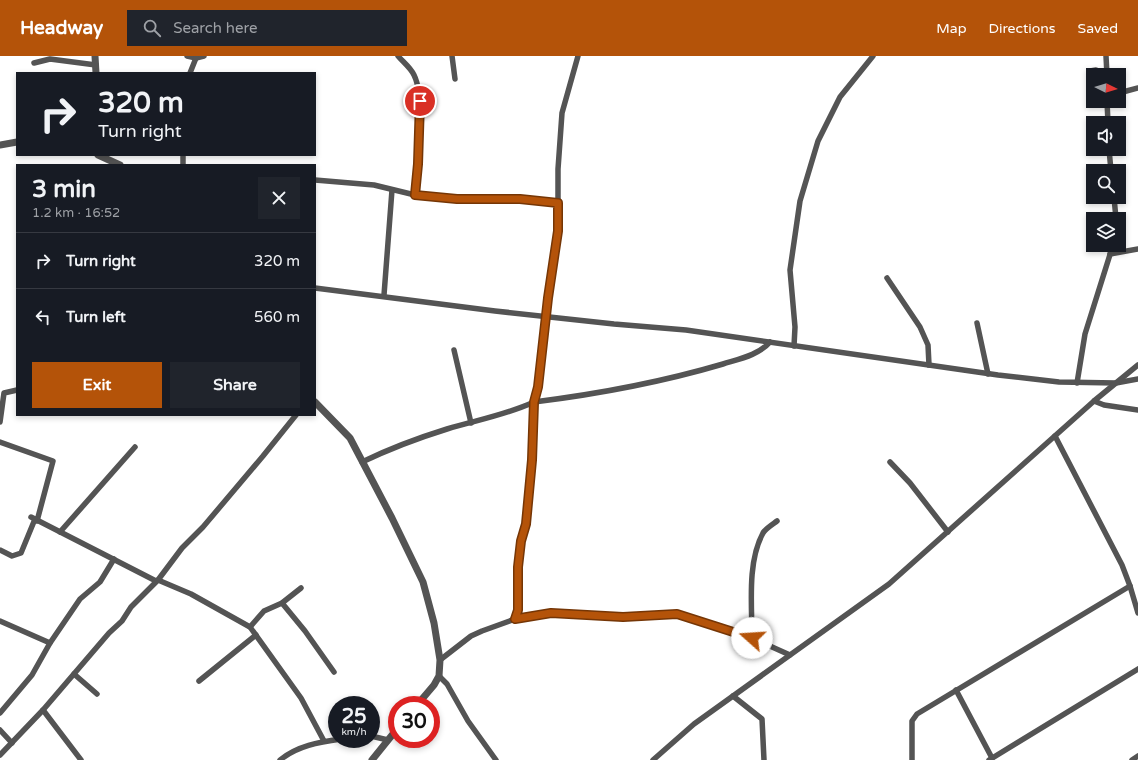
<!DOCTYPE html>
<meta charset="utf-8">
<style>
:root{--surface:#171b24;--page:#20242c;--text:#f1f3f6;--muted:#9ea1a6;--line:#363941;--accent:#b45309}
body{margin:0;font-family:"Varela Round",sans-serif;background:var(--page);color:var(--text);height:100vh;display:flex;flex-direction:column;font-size:15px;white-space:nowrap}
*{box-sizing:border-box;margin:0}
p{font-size:13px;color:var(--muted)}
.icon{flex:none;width:22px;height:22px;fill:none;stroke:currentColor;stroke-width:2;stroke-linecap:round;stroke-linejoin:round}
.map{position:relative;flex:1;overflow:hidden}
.panel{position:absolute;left:16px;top:108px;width:300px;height:252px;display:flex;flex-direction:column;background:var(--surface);border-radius:0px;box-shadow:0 2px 6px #0003}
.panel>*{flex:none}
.banner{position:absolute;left:16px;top:16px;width:300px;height:84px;border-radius:0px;box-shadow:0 2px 6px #0003;background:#171b24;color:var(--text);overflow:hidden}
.needle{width:26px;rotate:95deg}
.buttons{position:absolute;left:1086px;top:12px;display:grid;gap:8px}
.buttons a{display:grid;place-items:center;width:40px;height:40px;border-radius:0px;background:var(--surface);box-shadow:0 2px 6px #0003;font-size:20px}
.speed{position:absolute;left:328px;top:640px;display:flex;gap:8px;font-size:20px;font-weight:700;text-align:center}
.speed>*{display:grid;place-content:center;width:52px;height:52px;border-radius:50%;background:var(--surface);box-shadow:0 2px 6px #0003;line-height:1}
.speed small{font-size:10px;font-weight:400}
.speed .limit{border:6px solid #d22;background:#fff;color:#111}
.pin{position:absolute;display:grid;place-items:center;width:34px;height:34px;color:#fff;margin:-17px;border:2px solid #fff;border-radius:50%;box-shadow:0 1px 4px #0007}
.me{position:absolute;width:44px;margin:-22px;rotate:289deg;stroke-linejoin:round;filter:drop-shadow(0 0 3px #0008)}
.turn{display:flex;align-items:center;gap:14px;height:84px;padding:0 16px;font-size:18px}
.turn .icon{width:52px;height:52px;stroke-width:2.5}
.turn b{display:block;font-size:28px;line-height:34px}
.round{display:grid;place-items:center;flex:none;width:42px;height:42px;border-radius:0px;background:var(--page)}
.overview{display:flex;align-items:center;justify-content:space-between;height:68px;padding:0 16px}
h1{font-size:24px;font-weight:700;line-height:30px}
.action{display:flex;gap:8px;margin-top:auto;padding:8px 16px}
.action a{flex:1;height:46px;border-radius:0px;background:var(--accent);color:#fff;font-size:16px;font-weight:700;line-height:46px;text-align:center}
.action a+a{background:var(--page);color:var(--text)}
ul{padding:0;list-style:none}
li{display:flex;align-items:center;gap:12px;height:56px;padding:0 16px;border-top:1px solid var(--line)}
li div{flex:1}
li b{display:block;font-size:15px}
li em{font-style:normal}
header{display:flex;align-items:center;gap:24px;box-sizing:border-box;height:56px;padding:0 20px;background:var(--accent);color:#fff}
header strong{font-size:19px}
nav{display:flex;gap:22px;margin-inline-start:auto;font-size:14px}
.search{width:280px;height:36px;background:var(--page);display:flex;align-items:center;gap:10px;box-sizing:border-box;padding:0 14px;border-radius:0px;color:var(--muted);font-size:15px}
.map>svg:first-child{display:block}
</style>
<header>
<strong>Headway</strong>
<div class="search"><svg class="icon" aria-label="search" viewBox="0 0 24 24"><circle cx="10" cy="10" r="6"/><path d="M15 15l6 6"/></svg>Search here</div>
<nav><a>Map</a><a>Directions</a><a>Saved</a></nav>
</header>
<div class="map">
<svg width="1138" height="704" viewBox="0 0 1138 704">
<rect width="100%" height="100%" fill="#fff"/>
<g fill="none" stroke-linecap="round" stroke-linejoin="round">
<g stroke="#545454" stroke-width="5.5">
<polyline points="187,0 196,2 204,0"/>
<path d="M 398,0 C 403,6 410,11 414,19 C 426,43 418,110 415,139"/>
<polyline points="452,0 455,23"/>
<polyline points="1106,0 1107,19"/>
<polyline points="34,7 50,3 96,9"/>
<polyline points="1090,15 1096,14 1101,18 1107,18"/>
<polyline points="190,17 196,2"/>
<polyline points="1119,37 1138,32"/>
<polyline points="1107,45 1108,67"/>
<polyline points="1109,93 1111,115"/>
<polyline points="183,99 183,109"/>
<polyline points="315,124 374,129 415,139 449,142 509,142 558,147"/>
<polyline points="1114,141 1116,163"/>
<polyline points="1110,198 1138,193"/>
<polyline points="887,222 920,271 928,289 929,309"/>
<polyline points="315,232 495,255 614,268 686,274 998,319 1059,326 1116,327 1138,323"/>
<polyline points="384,239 392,134"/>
<polyline points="977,267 988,318"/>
<polyline points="794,290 795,271 790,214 800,145 818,85 840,41 873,0"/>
<polyline points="454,294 471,367"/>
<polyline points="1077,327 1085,278 1113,189"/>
<polyline points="1094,345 1104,349 1138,354"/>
<polyline points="0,366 4,337 17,334"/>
<polyline points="1055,380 1122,509 1130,530 1138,557"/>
<polyline points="0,386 53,405 37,465"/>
<path d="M 362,406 C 389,393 418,382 447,373 C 477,364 506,359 534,346 L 538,331 L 548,242 L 558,175 L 558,113 L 562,57 L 578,0"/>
<polyline points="890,406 910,427 948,476"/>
<polyline points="31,461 156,525"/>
<polyline points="60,476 135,391"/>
<polyline points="0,494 12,500 21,497 35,463"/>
<polyline points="158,524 191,538 250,571 301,642 324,685"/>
<polyline points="282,547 305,575 334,616"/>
<path d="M 515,563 L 518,554 L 518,511 L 521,485 L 526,468 L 532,404 L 534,346 C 598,338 662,326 723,308 C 739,303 759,299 770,286"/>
<polyline points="0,565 50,587"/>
<polyline points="250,571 264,555 282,547 301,532"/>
<path d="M 752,582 C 752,550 747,506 763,477 C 766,472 773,468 777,465"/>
<polyline points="440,604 471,580 482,575 515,563 551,557 623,561 677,558 752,582 790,599"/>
<polyline points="74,618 97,638"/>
<polyline points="439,620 447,628 468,665 496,704"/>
<polyline points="199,625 256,579"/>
<polyline points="956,634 992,702"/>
<polyline points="733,640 762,663 764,704"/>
<polyline points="43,654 81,704"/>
<polyline points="0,657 32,619 50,587 80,543 100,526 114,503"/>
<polyline points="0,674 12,687"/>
<polyline points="371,680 388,684"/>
<polyline points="0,699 43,654 109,577 122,565 131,551 158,524 182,492 203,471 263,400 296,359"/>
<path d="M 280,704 C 297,690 319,686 341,683"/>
<polyline points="653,704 694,668 889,528 1094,345 1138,309"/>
<polyline points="912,704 912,665 917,658 1130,530"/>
<polyline points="989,704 1138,613"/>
<polyline points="1132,704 1138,700"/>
</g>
<g stroke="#545454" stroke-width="7">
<polyline points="95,0 96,17"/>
<polyline points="0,89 17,86"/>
<polyline points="98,99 120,109"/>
<polyline points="315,346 350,382 392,462 423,526 434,567 440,604 439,620 434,629 417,649"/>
<polyline points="372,704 397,673"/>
</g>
</g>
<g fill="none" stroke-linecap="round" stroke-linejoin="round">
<g stroke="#753606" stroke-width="10">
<polyline id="route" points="420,45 418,108 415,139 457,143 520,143 558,147 558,175 548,242 538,331 534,346 532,404 526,468 521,485 518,511 518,554 515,563 551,557 623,561 677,558 752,582"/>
</g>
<use href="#route" stroke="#b45309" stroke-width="7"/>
</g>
</svg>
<div class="buttons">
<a><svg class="needle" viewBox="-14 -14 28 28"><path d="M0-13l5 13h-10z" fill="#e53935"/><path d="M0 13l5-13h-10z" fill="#9ea1a6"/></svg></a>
<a><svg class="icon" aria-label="sound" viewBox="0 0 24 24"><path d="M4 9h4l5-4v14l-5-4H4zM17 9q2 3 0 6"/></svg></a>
<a><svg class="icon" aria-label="search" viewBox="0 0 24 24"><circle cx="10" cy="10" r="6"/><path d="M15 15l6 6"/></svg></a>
<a><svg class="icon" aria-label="layers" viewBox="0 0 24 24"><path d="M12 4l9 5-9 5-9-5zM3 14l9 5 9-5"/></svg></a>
</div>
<div class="speed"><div>25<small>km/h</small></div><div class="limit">30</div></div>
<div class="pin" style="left:420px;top:45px;background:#d93025"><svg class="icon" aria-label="arrive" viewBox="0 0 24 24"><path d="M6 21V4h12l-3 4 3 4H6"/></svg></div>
<svg class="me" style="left:752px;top:582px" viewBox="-20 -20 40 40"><circle r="19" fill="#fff"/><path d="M0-13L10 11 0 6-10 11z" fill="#b45309"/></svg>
<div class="banner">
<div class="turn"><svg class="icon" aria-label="right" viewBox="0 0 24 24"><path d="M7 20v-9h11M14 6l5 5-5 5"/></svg><div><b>320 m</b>Turn right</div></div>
</div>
<section class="panel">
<div class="overview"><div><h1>3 min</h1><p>1.2 km · 16:52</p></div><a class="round"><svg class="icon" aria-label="close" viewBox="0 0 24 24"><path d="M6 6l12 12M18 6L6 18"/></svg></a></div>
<ul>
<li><svg class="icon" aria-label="right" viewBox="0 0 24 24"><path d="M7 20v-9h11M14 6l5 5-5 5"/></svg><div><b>Turn right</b></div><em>320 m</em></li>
<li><svg class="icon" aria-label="left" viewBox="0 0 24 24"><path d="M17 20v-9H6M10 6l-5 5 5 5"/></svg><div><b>Turn left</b></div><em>560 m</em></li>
</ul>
<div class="action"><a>Exit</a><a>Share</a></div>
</section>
</div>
